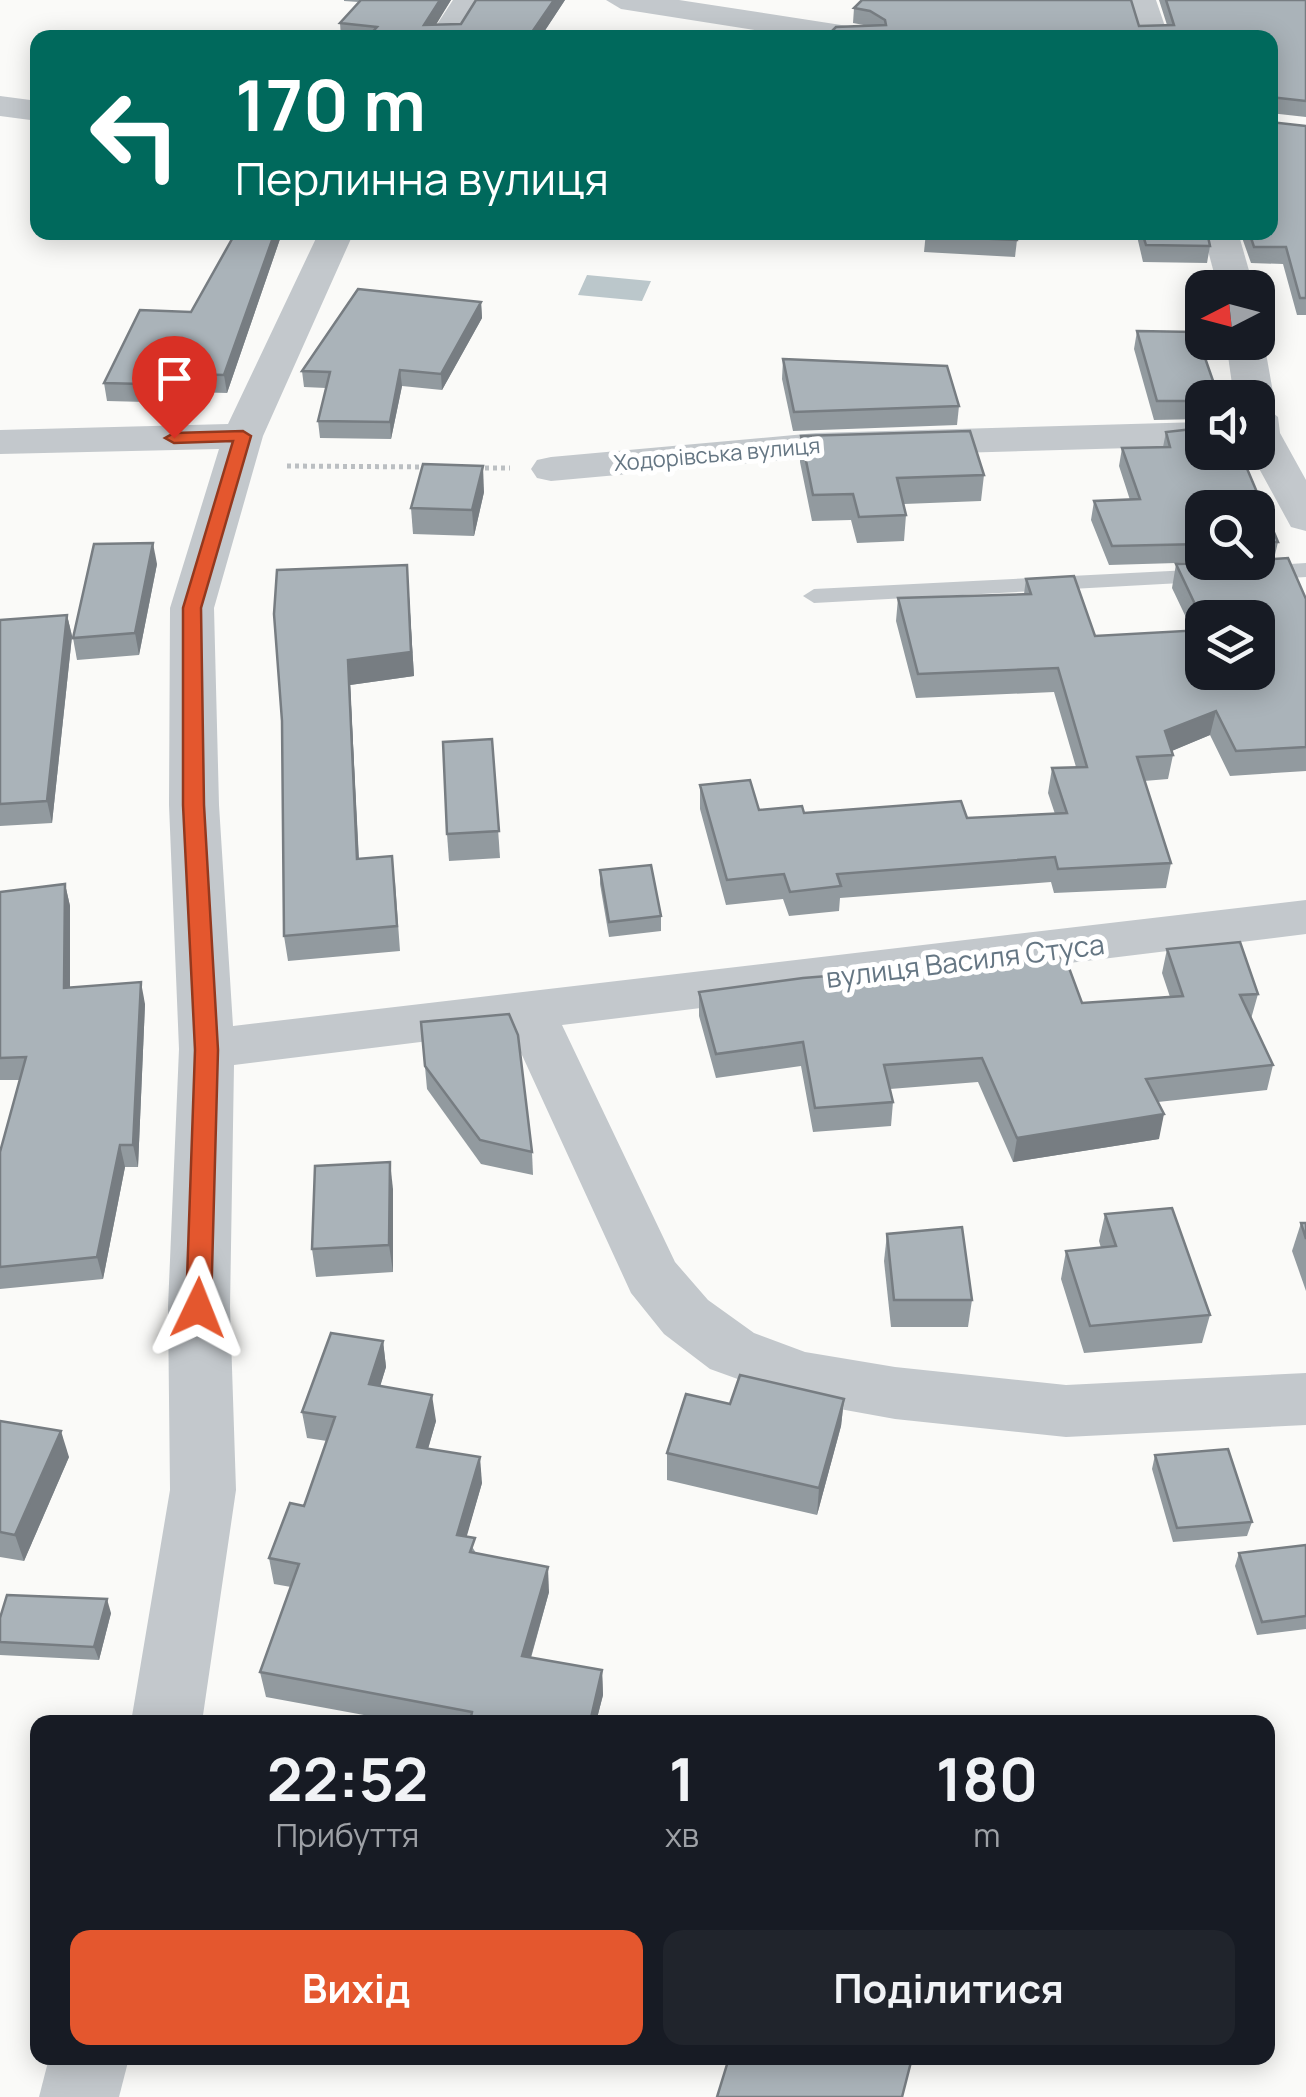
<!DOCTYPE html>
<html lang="uk">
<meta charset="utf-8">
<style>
:root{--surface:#171b24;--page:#20242c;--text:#f1f3f6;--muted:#9ea1a6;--accent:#e4572e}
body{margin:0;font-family:Manrope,sans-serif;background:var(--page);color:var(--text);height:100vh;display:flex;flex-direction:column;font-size:38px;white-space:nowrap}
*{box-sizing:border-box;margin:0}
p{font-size:32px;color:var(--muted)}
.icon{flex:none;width:55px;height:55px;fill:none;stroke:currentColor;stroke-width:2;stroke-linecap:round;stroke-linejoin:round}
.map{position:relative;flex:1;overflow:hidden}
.details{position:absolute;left:30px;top:1715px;width:1245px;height:350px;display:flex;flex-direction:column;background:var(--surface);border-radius:20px;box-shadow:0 5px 25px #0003}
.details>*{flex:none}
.hud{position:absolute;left:30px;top:30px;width:1248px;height:210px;border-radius:20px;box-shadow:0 5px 25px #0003;background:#00695c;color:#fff;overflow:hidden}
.needle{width:65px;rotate:264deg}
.tools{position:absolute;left:1185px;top:270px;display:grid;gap:20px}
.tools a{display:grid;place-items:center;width:90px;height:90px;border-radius:20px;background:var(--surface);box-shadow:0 5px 25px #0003;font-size:50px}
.pin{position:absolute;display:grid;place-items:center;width:85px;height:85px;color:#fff;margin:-102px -42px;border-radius:50% 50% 50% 0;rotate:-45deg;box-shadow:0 0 10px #0007}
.pin .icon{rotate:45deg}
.me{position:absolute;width:110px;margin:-55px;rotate:2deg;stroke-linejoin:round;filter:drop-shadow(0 0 8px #0008)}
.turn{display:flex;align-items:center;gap:35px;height:210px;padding:0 40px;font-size:45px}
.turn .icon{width:130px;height:130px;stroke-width:2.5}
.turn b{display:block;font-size:70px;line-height:85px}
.eta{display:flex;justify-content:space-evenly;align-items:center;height:170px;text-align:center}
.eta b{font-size:60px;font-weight:700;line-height:70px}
.primary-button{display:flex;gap:20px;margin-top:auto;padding:20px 40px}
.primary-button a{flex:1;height:115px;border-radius:20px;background:var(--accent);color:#fff;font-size:40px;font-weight:700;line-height:115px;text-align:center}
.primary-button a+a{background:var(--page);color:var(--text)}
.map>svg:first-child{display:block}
</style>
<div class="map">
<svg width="1306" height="2097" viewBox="0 0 1306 2097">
<rect width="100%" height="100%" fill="#fafaf8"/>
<polygon fill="#bbc7cb" points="587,275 650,281 651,281 642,301 578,295"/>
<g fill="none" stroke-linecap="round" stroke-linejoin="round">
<g stroke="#bbbfc2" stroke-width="5" stroke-dasharray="4 4" stroke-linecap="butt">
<polyline points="287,466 430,467"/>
<polyline points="477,468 510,468"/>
</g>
<g fill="#c3c8cc" fill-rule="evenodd">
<polygon points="1306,563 1306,577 1258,580 1247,573 1258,566"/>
<polygon points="1210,569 1221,576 1218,581 814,603 803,596 814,589"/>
</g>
<g fill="#c3c8cc" fill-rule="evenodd">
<polygon points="453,0 483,0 459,38 428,38"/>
<polygon points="606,0 679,0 867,29 882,38 805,38 621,9"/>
<polygon points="1126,0 1156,0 1169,38 1139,38"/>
<polygon points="0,96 38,101 38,121 0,116"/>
<polygon points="319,232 354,232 263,436 214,608 219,805 233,1026 1306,900 1306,934 562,1025 675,1262 708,1300 754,1333 805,1352 895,1367 1066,1385 1306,1373 1306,1425 1066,1437 895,1419 801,1402 710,1369 664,1334 631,1293 511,1031 234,1065 230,1307 236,1490 202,1722 131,1722 170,1490 168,1307 179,1049 169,805 170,608 219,449 0,454 0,430 228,424"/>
<polygon points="1203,232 1238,232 1254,288 1218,288"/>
<polygon points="1258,334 1264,342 1274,398 1265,407 1278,417 1280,433 1306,480 1306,531 1291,527 1250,452 1258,452 1258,398 1234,398 1226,342 1258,342"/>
<polygon points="1202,422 1202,446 816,457 551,481 537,478 531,469 537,460 551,457 816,433"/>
<polygon points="49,2058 129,2058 119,2097 39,2097"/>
</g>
</g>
<g fill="#929a9f" fill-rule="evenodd">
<polygon points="344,0 451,0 435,25 461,24 476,0 565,0 540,38 341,38 340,23 359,2 344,1"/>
<polygon points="1159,0 1306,0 1306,117 1270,113 1270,122 1306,126 1306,315 1297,315 1283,264 1251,263 1240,232 1270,232 1270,38 869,26 853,23 854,8 1139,26 1167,25"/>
<polygon points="221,232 292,232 288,240 280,239 227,393 190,392 185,403 107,401 104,383 191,312 235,234"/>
<polygon points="926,232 1017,240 1015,257 924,252"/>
<polygon points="1136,232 1207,232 1210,246 1207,263 1143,262"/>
<polygon points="481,302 482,318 442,390 402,386 391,439 320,438 318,421 326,388 304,387 302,371"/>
<polygon points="1137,331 1202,398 1202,419 1154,420 1134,349"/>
<polygon points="783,359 959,406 957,425 793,431 782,379"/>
<path d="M 1202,428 L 1202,452 L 1240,452 L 1278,542 L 1274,559 L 1288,558 L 1306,599 L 1306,771 L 1230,776 L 1210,735 L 1171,751 L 1173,755 L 1168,779 L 1144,781 L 1171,863 L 1166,888 L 1054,893 L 1051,882 L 840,898 L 839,911 L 789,916 L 783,899 L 726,905 L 700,809 L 700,785 L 750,780 L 759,810 L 802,806 L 804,813 L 961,801 L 967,818 L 1055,814 L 1048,793 L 1052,768 L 1076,767 L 1054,692 L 916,698 L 896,621 L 898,598 L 1024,594 L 1026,579 L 1074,576 L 1095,636 L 1192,630 L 1172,588 L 1176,564 L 1210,562 L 1109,565 L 1091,520 L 1094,501 L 1130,500 L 1119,466 L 1122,448 L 1163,447 L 1166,432 ZM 1202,508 L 1258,508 L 1258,562 L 1202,562 ZM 1202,618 L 1258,618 L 1258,672 L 1202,672 Z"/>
<polygon points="801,436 984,475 981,501 904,504 906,515 904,541 857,543 851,520 812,521 800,462"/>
<polygon points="484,492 474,536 413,534 411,508"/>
<polygon points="157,564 139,655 77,660 73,638"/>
<polygon points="407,565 414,676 350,685 359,859 395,882 400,951 288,961 284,936 282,721"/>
<polygon points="67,615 72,636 52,823 0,826 0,620"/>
<polygon points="492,739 500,858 449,861 447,834"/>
<polygon points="600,870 661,916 661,931 609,937 600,884"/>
<polygon points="65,884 70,906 70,987 145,1004 138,1167 125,1167 103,1279 0,1289 0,1152 20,1080 0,1080 0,892"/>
<polygon points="1167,949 1258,994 1251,1019 1273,1065 1267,1090 1158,1102 1159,1139 1013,1162 978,1082 890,1089 893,1102 891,1126 813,1132 801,1066 716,1078 699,1016 699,992 1082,1003 1170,997 1162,973"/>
<polygon points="421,1022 532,1152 533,1175 481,1164 427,1089"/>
<polygon points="393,1189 393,1272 316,1277 312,1249"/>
<polygon points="1105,1214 1210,1315 1202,1343 1084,1353 1061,1279 1066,1251 1101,1248 1099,1241"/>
<polygon points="1301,1223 1306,1223 1306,1291 1292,1251"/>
<polygon points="887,1234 972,1300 968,1327 891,1327 884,1261"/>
<polygon points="383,1341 386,1367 380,1386 436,1421 428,1449 482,1483 466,1537 476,1553 549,1592 531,1658 602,1670 603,1695 596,1722 402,1722 266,1697 260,1672 291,1587 274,1584 269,1558 304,1506 327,1441 307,1438 302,1412"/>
<polygon points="844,1399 841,1426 817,1515 667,1480 667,1453 730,1404"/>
<polygon points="0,1421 69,1457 24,1561 0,1557"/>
<polygon points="1155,1455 1252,1522 1247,1536 1173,1542 1152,1469"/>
<polygon points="1306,1545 1306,1629 1257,1635 1235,1566 1239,1553"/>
<polygon points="111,1613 99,1660 0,1655 0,1618"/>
</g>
<g fill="#777d82">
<polygon points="440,0 451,0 428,38 424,25"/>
<polygon points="554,0 565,0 540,38 528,38"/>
<polygon points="275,232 279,232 280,239 227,393 224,375"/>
<polygon points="481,302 482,318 442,390 441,374"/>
<polygon points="400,370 402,386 391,439 390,422"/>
<polygon points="187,374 190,392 185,403 182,385"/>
<polygon points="483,466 484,492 474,536 472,510"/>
<polygon points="153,543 157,564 139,655 135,633"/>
<polygon points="407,565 414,676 350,685 360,884 357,859 348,660"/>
<polygon points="67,615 72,636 52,823 47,801"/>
<polygon points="1216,711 1210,735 1160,756 1165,731"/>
<polygon points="65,884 70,906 70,1010 64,988"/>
<polygon points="141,982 145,1004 138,1167 133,1145"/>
<polygon points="1164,1114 1159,1139 1013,1162 1017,1138"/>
<polygon points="120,1145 125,1167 103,1279 97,1257"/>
<polygon points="390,1162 393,1189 393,1272 389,1245"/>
<polygon points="383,1341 386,1367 373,1410 369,1384"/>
<polygon points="432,1395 436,1421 421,1473 417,1447"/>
<polygon points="844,1399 841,1426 817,1515 819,1488"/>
<polygon points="61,1431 69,1457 24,1561 15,1535"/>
<polygon points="480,1457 482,1483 460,1560 457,1535"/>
<polygon points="548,1567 549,1592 524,1681 522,1656"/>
<polygon points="107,1599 111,1613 99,1660 94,1647"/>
<polygon points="602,1670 603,1695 596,1722 590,1722"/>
</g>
<g fill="#aab3b9" stroke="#777d82" stroke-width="2.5">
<polygon points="361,0 440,0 424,25 461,24 476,0 554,0 528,38 367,38 377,27 340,23"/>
<polygon points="862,0 1131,0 1139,26 1174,25 1166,0 1306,0 1306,101 1270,97 1270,122 1306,126 1306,298 1300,298 1286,247 1254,247 1249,232 1270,232 1270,38 825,38 836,27 886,25 885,20 870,11 854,8"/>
<polygon points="236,232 275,232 224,375 187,374 182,385 104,383 140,310 191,312"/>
<polygon points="926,232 1017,232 1017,240 926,236"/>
<polygon points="1142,232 1207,232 1210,246 1146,245"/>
<polygon points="358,289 481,302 441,374 400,370 390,422 318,421 330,372 302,371"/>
<polygon points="1137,331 1196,332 1219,398 1202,398 1202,401 1157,401"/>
<polygon points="783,359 947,366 959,406 794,412"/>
<polygon points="1202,428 1202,452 1240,452 1278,542 1258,542 1258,508 1202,508 1202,544 1112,546 1094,501 1140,499 1122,448 1170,447 1166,432"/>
<polygon points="970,431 984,475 897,478 906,515 859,517 853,494 813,495 801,436"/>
<polygon points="423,464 483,466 472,510 411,508"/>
<polygon points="153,543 135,633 73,638 94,544"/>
<polygon points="1288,558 1306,599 1306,747 1236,751 1216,711 1165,731 1173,755 1137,757 1171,863 1058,869 1055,857 837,874 841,886 790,892 784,874 727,880 700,785 750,780 759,810 802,806 804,813 961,801 967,818 1067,813 1052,768 1087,767 1058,668 918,674 898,598 1031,594 1026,579 1074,576 1095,636 1202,630 1202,672 1258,672 1258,618 1202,619 1176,564 1258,562 1258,560"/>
<polygon points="407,565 411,652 348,660 357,859 392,856 397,926 284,936 282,721 274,614 277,570"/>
<polygon points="67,615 47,801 0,804 0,620"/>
<polygon points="492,739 499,831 447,834 443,742"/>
<polygon points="651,865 661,916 609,922 600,870"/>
<polygon points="65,884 64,988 141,982 133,1145 120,1145 97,1257 0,1267 0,1152 26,1057 0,1058 0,892"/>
<polygon points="1240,942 1258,994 1240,995 1273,1065 1146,1079 1164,1114 1017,1138 982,1058 884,1065 893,1102 815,1108 803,1042 716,1054 699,992 803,978 1065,957 1082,1003 1183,996 1167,949"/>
<polygon points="509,1014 518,1035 532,1152 480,1140 425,1066 421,1022"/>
<polygon points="390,1162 389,1245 312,1249 315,1166"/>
<polygon points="1172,1208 1210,1315 1090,1326 1066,1251 1116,1246 1105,1214"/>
<polygon points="1301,1223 1306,1223 1306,1239"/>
<polygon points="962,1227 972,1300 894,1300 887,1234"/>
<polygon points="331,1333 383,1341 369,1384 432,1395 417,1447 480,1457 457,1535 475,1538 470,1552 548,1567 522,1656 602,1670 590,1722 470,1722 472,1712 260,1672 299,1564 269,1558 290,1503 304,1506 335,1417 302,1412"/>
<polygon points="740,1375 844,1399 819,1488 667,1453 686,1394 730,1404"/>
<polygon points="0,1421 61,1431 15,1535 0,1532"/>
<polygon points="1228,1449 1252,1522 1177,1528 1155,1455"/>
<polygon points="1306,1545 1306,1616 1262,1622 1239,1553"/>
<polygon points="7,1595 107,1599 94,1647 0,1642 0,1618"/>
<polygon points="729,2058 912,2058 902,2097 717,2097"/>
</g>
<polygon fill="#e4572e" stroke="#94391e" stroke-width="2.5" points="243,431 251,436 201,608 204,805 218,1050 211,1308 198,1317 186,1308 195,1050 183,805 183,608 233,441 174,443 165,438 174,433"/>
<g text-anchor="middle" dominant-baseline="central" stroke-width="10" stroke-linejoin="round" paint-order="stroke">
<g font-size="22" fill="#657683" stroke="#fff">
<text transform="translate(717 454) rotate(-5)">Ходорівська вулиця</text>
</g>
<g font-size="28" fill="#657683" stroke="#fff">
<text transform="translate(965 960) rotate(-7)">вулиця Василя Стуса</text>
</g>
</g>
</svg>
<div class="tools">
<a><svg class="needle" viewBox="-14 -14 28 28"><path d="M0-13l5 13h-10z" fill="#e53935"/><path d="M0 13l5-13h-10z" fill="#9ea1a6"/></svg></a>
<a><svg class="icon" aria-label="sound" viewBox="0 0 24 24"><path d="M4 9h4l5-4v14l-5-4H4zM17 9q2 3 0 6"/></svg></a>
<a><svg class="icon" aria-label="search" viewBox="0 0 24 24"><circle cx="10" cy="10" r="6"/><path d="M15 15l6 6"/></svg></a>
<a><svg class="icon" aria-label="layers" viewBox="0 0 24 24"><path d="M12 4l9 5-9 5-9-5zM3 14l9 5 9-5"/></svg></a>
</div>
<div class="pin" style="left:174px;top:438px;background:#d93025"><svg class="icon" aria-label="arrive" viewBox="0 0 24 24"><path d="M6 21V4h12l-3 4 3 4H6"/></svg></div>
<svg class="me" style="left:198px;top:1308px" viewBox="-20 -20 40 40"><path d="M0-17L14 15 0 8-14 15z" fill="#e4572e" stroke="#fff" stroke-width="4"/></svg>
<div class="hud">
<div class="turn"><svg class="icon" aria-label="left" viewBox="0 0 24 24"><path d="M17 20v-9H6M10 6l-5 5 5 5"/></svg><div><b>170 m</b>Перлинна вулиця</div></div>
</div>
<section class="details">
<div class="eta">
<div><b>22:52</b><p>Прибуття</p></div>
<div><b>1</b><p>хв</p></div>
<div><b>180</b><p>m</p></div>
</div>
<div class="primary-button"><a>Вихід</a><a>Поділитися</a></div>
</section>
</div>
